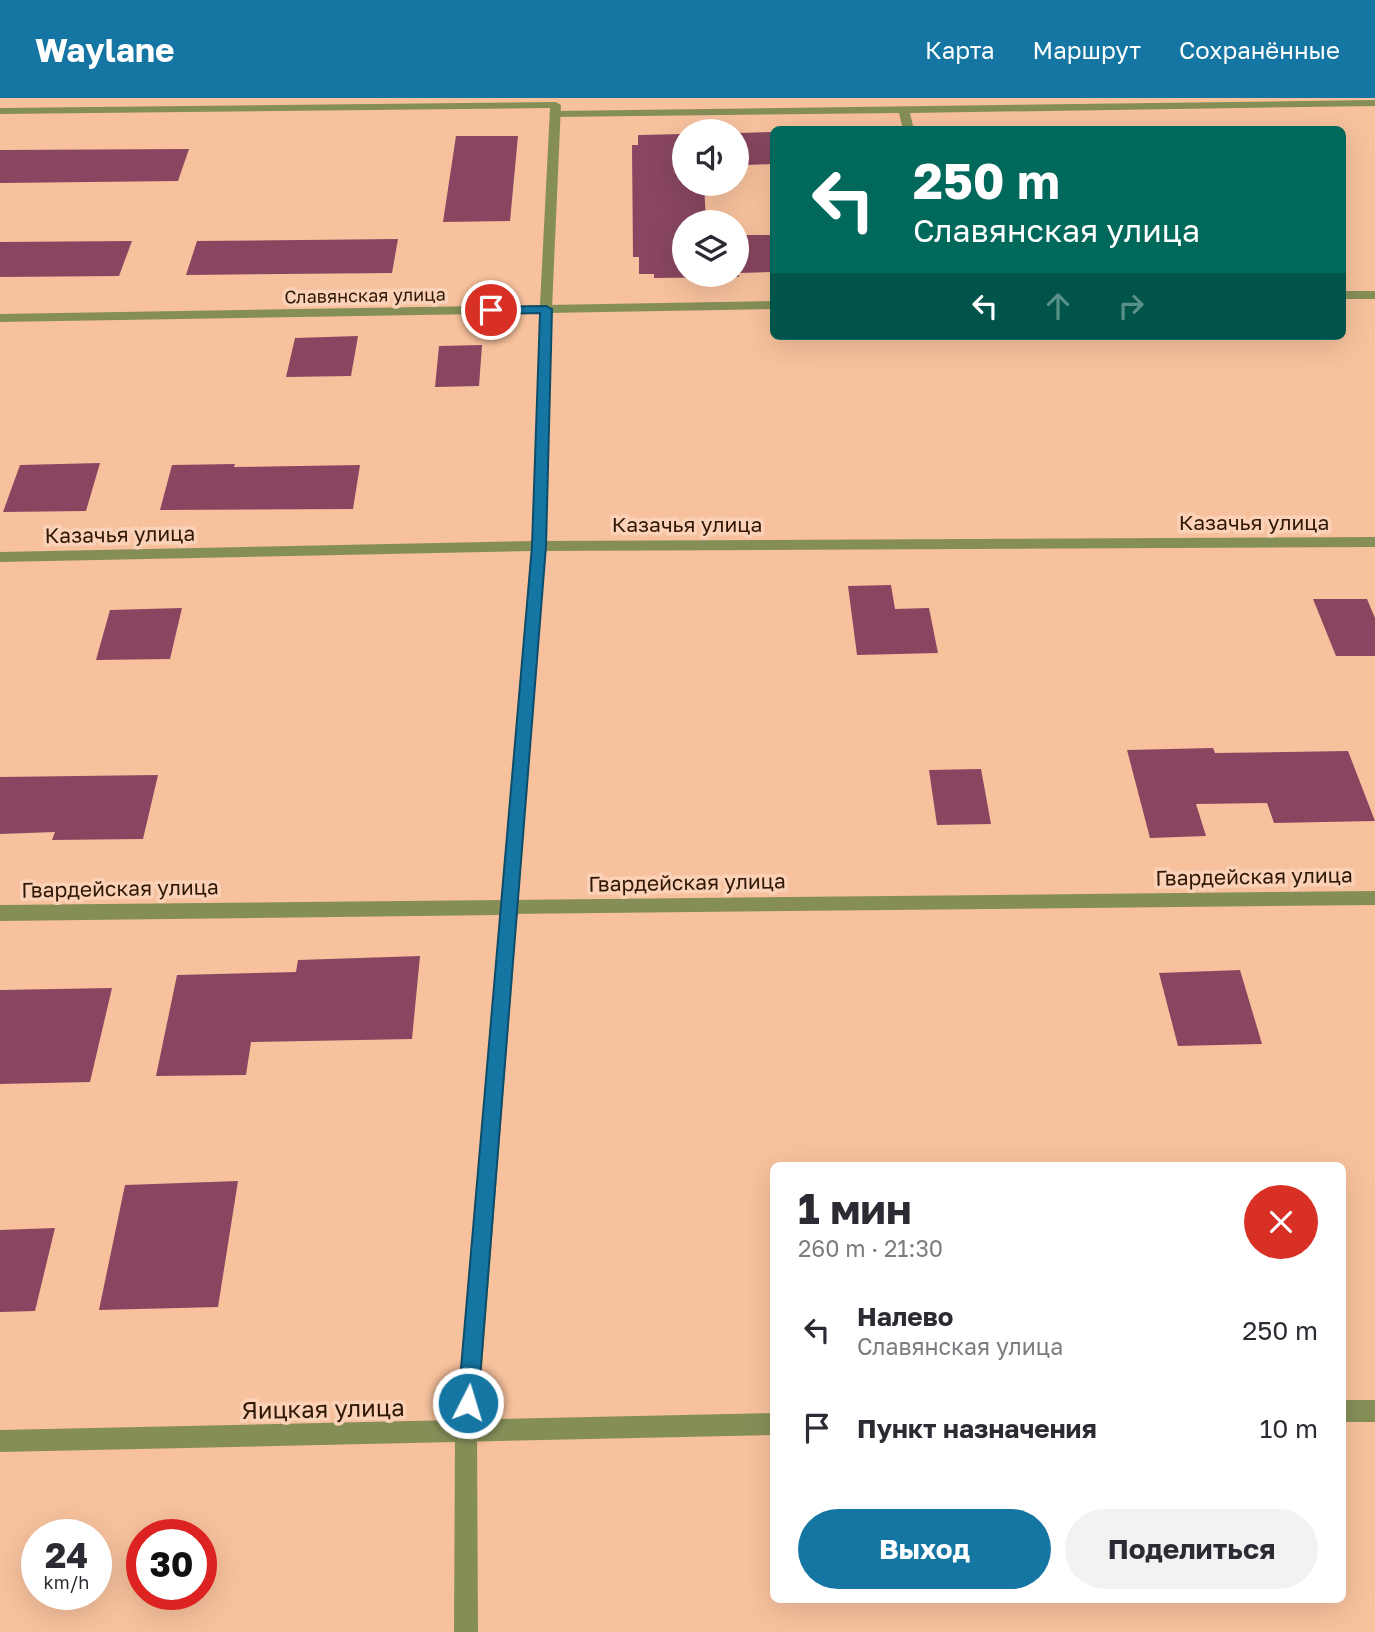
<!DOCTYPE html>
<html lang="ru">
<meta charset="utf-8">
<style>
:root{--surface:#fff;--page:#f2f2f3;--text:#2b2b33;--muted:#7c7c81;--accent:#1576a3}
body{margin:0;font-family:"Golos Text",sans-serif;background:var(--page);color:var(--text);height:100vh;display:flex;flex-direction:column;font-size:26px;white-space:nowrap}
*{box-sizing:border-box;margin:0}
p{font-size:23px;color:var(--muted)}
.icon{flex:none;width:38px;height:38px;fill:none;stroke:currentColor;stroke-width:2;stroke-linecap:round;stroke-linejoin:round}
.map{position:relative;flex:1;overflow:hidden}
.drawer{position:absolute;left:770px;top:1064px;width:576px;height:441px;display:flex;flex-direction:column;background:var(--surface);border-radius:10px;box-shadow:0 7px 28px #0002}
.drawer>*{flex:none}
.top-card{position:absolute;left:770px;top:28px;width:576px;height:214px;border-radius:10px;box-shadow:0 7px 28px #0002;background:#00695c;color:#fff;overflow:hidden}
.tools{position:absolute;left:672px;top:21px;display:grid;gap:14px}
.tools a{display:grid;place-items:center;width:77px;height:77px;border-radius:50%;background:var(--surface);box-shadow:0 7px 28px #0002;font-size:35px}
.speed{position:absolute;left:21px;top:1421px;display:flex;gap:14px;font-size:35px;font-weight:700;text-align:center}
.speed>*{display:grid;place-content:center;width:91px;height:91px;border-radius:50%;background:var(--surface);box-shadow:0 7px 28px #0002;line-height:1}
.speed small{font-size:18px;font-weight:400}
.speed .limit{border:10px solid #d22;background:#fff;color:#111}
.pin{position:absolute;display:grid;place-items:center;width:60px;height:60px;color:#fff;margin:-30px;border:4px solid #fff;border-radius:50%;box-shadow:0 2px 7px #0007}
.me{position:absolute;width:77px;margin:-38px;rotate:5deg;stroke-linejoin:round;filter:drop-shadow(0 0 5px #0008)}
.turn{display:flex;align-items:center;gap:24px;height:147px;padding:0 28px;font-size:32px}
.turn .icon{width:91px;height:91px;stroke-width:2.5}
.turn b{display:block;font-size:49px;line-height:60px}
.lanes{display:flex;align-items:center;height:66px;padding:0 28px;background:#0003;justify-content:center;gap:35px;direction:ltr}
.lanes .off{opacity:.35}
.round{display:grid;place-items:center;flex:none;width:74px;height:74px;border-radius:37px;background:var(--page)}
.overview{display:flex;align-items:center;justify-content:space-between;height:119px;padding:0 28px}
h1{font-size:42px;font-weight:700;line-height:52px}
.cta{display:flex;gap:14px;margin-top:auto;padding:14px 28px}
.cta a{flex:1;height:80px;border-radius:42px;background:var(--accent);color:#fff;font-size:28px;font-weight:700;line-height:80px;text-align:center}
.cta a+a{background:var(--page);color:var(--text)}
ul{padding:0;list-style:none}
li{display:flex;align-items:center;gap:21px;height:98px;padding:0 28px}
li div{flex:1}
li b{display:block;font-size:26px}
li em{font-style:normal}
header{display:flex;align-items:center;gap:42px;box-sizing:border-box;height:98px;padding:0 35px;background:var(--accent);color:#fff}
header strong{font-size:33px}
nav{display:flex;gap:38px;margin-inline-start:auto;font-size:24px}
.map>svg:first-child{display:block}
</style>
<header>
<strong>Waylane</strong>
<nav><a>Карта</a><a>Маршрут</a><a>Сохранённые</a></nav>
</header>
<div class="map">
<svg width="1375" height="1534" viewBox="0 0 1375 1534">
<rect width="100%" height="100%" fill="#f7c19d"/>
<g fill="#894661">
<polygon points="774,34 774,66 747,67 747,70 737,70 737,35"/>
<polygon points="684,36 684,86 704,86 706,124 684,124 684,177 737,177 737,137 774,137 774,174 739,175 739,179 654,180 654,176 639,176 639,159 633,159 632,47 638,47 638,37"/>
<polygon points="456,38 518,38 510,123 443,124"/>
<polygon points="189,51 178,83 0,85 0,52"/>
<polygon points="398,141 392,175 186,177 197,143"/>
<polygon points="132,143 119,178 0,179 0,144"/>
<polygon points="358,238 351,278 286,279 295,240"/>
<polygon points="482,247 479,288 435,289 439,248"/>
<polygon points="100,365 86,413 3,414 20,367"/>
<polygon points="235,366 234,369 360,367 353,411 160,412 172,367"/>
<polygon points="891,487 895,511 929,510 938,555 857,557 848,488"/>
<polygon points="1313,501 1367,501 1375,520 1375,558 1336,558"/>
<polygon points="182,510 170,561 96,562 110,512"/>
<polygon points="1213,650 1215,655 1348,653 1375,723 1274,725 1267,705 1196,706 1206,738 1150,740 1127,652"/>
<polygon points="981,671 991,726 937,727 929,672"/>
<polygon points="158,677 143,741 52,742 55,734 0,736 0,679"/>
<polygon points="420,858 412,941 251,944 246,977 156,978 177,877 296,874 298,862"/>
<polygon points="1240,872 1262,946 1178,948 1159,875"/>
<polygon points="112,890 90,984 0,986 0,892"/>
<polygon points="238,1083 218,1209 99,1212 125,1087"/>
<polygon points="55,1130 35,1213 0,1214 0,1132"/>
</g>
<g fill="none" stroke-linecap="round" stroke-linejoin="round">
<g fill="#868e58" fill-rule="evenodd">
<polygon points="1375,2 1375,8 910,15 914,32 903,32 899,15 555,19 549,16 555,13"/>
<rect x="1342" y="193" width="33" height="8"/>
<polygon points="774,203 774,211 546,215 540,211 546,207"/>
<polygon points="1375,439 1375,449 539,453 532,448 539,443"/>
<polygon points="1375,793 1375,807 508,816 502,814 499,809 502,804 508,802"/>
<rect x="1342" y="1302" width="33" height="22"/>
<polygon points="774,1315 774,1337 0,1354 0,1332"/>
</g>
<polygon fill="#868e58" fill-rule="evenodd" points="556,4 561,7 552,211 546,448 477,1333 478,1534 454,1534 455,1333 500,817 0,823 0,807 501,802 531,453 0,464 0,454 532,443 540,215 0,224 0,216 540,207 550,10 0,16 0,10"/>
</g>
<polygon fill="#1576a3" stroke="#0e4d6a" stroke-width="2" points="546,208 552,211 546,448 478,1305 475,1312 468,1315 461,1312 458,1305 532,448 540,215 491,216 486,212 491,209"/>
<g text-anchor="middle" dominant-baseline="central" stroke-width="7" stroke-linejoin="round" paint-order="stroke">
<g font-size="18" fill="#301806" stroke="#fbd2b7">
<text transform="translate(365 197) rotate(-1)">Славянская улица</text>
</g>
<g font-size="21" fill="#301806" stroke="#fbd2b7">
<text x="1254" y="424">Казачья улица</text>
<text x="687" y="426">Казачья улица</text>
<text transform="translate(120 436) rotate(-1)">Казачья улица</text>
<text transform="translate(1254 778) rotate(-1)">Гвардейская улица</text>
<text transform="translate(687 784) rotate(-1)">Гвардейская улица</text>
<text transform="translate(120 790) rotate(-1)">Гвардейская улица</text>
</g>
<g font-size="24" fill="#301806" stroke="#fbd2b7">
<text transform="translate(323 1310) rotate(-1)">Яицкая улица</text>
</g>
</g>
</svg>
<div class="tools">
<a><svg class="icon" aria-label="sound" viewBox="0 0 24 24"><path d="M4 9h4l5-4v14l-5-4H4zM17 9q2 3 0 6"/></svg></a>
<a><svg class="icon" aria-label="layers" viewBox="0 0 24 24"><path d="M12 4l9 5-9 5-9-5zM3 14l9 5 9-5"/></svg></a>
</div>
<div class="speed"><div>24<small>km/h</small></div><div class="limit">30</div></div>
<div class="pin" style="left:491px;top:212px;background:#d93025"><svg class="icon" aria-label="arrive" viewBox="0 0 24 24"><path d="M6 21V4h12l-3 4 3 4H6"/></svg></div>
<svg class="me" style="left:468px;top:1305px" viewBox="-20 -20 40 40"><circle r="17" fill="#1576a3" stroke="#fff" stroke-width="3"/><path d="M0-11L8 9 0 5-8 9z" fill="#fff"/></svg>
<div class="top-card">
<div class="turn"><svg class="icon" aria-label="left" viewBox="0 0 24 24"><path d="M17 20v-9H6M10 6l-5 5 5 5"/></svg><div><b>250 m</b>Славянская улица</div></div>
<div class="lanes"><svg class="icon" aria-label="left" viewBox="0 0 24 24"><path d="M17 20v-9H6M10 6l-5 5 5 5"/></svg><svg class="icon off" aria-label="ahead" viewBox="0 0 24 24"><path d="M12 20V5M6 11l6-6 6 6"/></svg><svg class="icon off" aria-label="right" viewBox="0 0 24 24"><path d="M7 20v-9h11M14 6l5 5-5 5"/></svg></div>
</div>
<section class="drawer">
<div class="overview"><div><h1>1 мин</h1><p>260 m · 21:30</p></div><a class="round" style="background:#d93025;color:#fff"><svg class="icon" aria-label="close" viewBox="0 0 24 24"><path d="M6 6l12 12M18 6L6 18"/></svg></a></div>
<ul>
<li><svg class="icon" aria-label="left" viewBox="0 0 24 24"><path d="M17 20v-9H6M10 6l-5 5 5 5"/></svg><div><b>Налево</b><p>Славянская улица</p></div><em>250 m</em></li>
<li><svg class="icon" aria-label="arrive" viewBox="0 0 24 24"><path d="M6 21V4h12l-3 4 3 4H6"/></svg><div><b>Пункт назначения</b></div><em>10 m</em></li>
</ul>
<div class="cta"><a>Выход</a><a>Поделиться</a></div>
</section>
</div>
